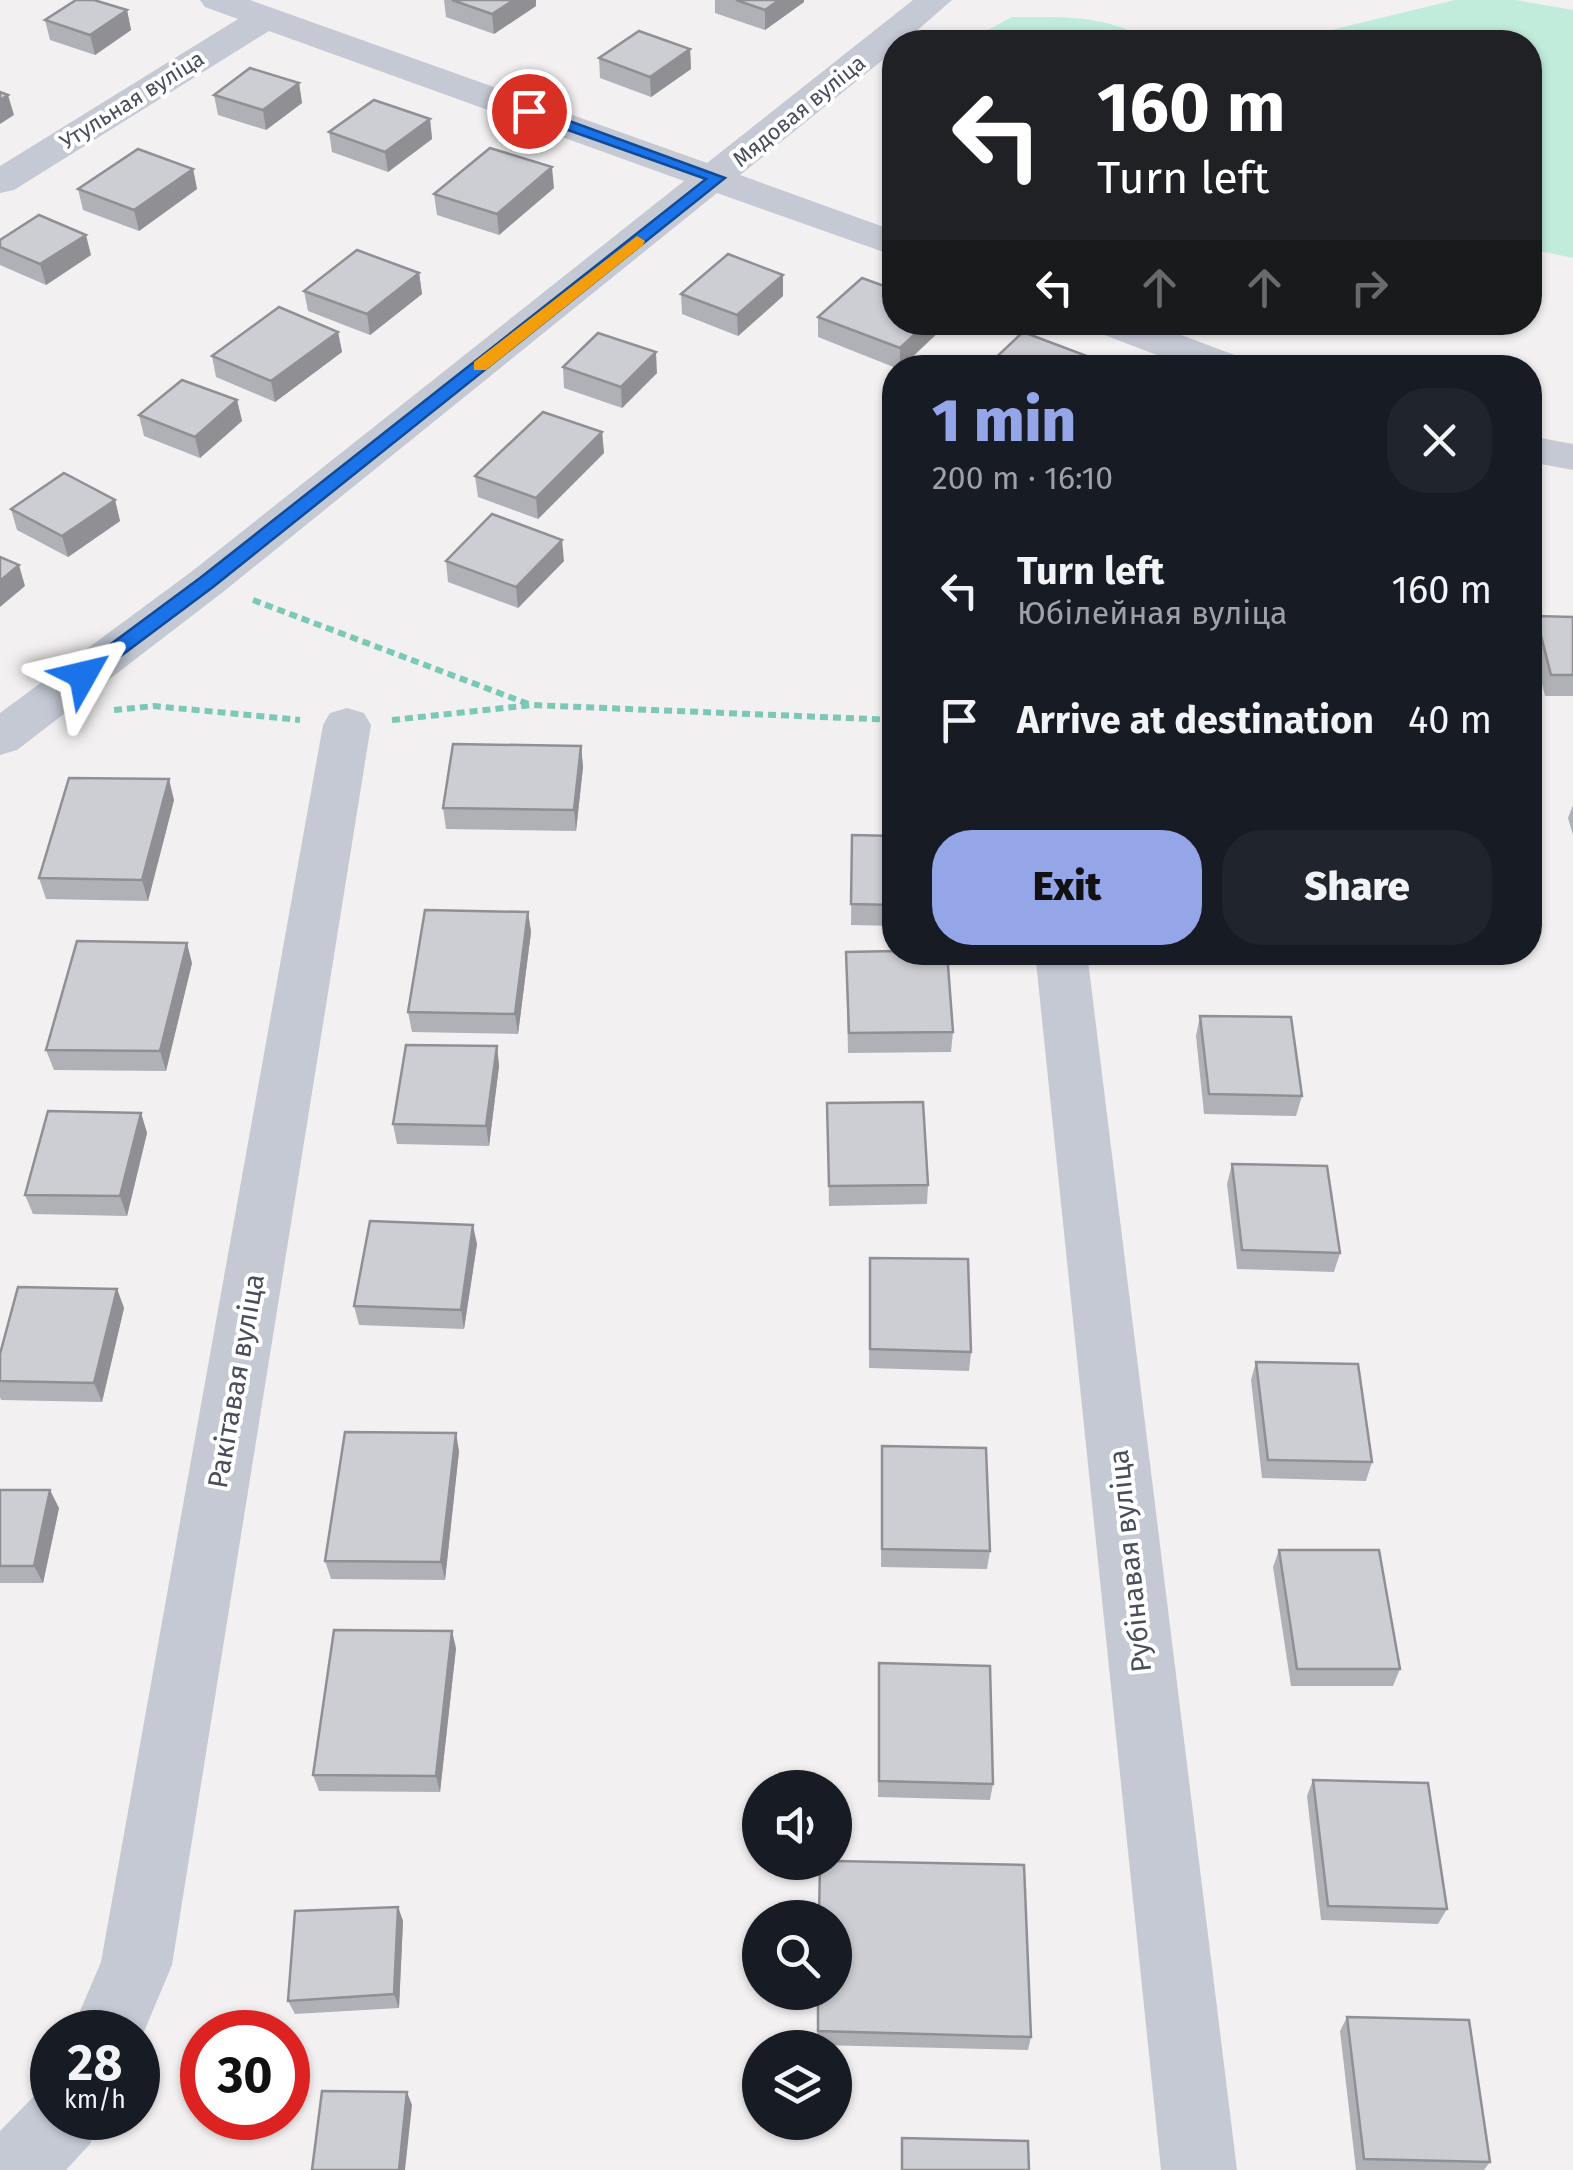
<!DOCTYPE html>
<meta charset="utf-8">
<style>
:root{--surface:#171b24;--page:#20242c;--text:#f1f3f6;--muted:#9ea1a6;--accent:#95a6e8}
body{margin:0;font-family:"Fira Sans",sans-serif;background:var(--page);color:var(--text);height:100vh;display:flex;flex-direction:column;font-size:38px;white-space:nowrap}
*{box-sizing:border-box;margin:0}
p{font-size:32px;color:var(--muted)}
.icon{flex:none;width:55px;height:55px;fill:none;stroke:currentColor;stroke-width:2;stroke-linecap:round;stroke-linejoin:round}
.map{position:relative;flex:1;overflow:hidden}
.drawer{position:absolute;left:882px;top:355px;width:660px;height:610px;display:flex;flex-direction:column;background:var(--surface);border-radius:40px;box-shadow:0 2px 8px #0004}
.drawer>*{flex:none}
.guide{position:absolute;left:882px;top:30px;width:660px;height:305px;border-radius:40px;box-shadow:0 2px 8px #0004;background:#202124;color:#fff;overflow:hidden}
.buttons{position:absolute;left:742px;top:1770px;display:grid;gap:20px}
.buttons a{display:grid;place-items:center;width:110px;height:110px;border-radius:50%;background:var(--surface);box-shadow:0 2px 8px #0004;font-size:50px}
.speed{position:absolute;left:30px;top:2010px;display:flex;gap:20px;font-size:50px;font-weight:700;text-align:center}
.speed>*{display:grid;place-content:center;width:130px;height:130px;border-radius:50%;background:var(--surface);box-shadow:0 2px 8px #0004;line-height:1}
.speed small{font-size:25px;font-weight:400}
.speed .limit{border:15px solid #d22;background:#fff;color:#111}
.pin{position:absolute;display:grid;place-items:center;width:85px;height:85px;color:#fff;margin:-42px;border:5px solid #fff;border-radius:50%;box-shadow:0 2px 10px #0007}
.me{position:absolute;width:110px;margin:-55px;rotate:53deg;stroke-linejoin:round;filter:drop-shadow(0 0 8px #0008)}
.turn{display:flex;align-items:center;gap:35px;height:210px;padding:0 50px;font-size:45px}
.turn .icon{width:130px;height:130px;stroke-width:2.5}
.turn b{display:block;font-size:70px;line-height:85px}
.lanes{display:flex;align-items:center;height:95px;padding:0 50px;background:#0003;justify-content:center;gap:50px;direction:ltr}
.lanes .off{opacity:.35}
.round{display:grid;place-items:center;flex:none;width:105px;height:105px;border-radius:40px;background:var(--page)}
.head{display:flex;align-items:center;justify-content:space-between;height:170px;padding:0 50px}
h1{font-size:60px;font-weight:800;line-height:75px;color:var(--accent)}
.button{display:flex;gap:20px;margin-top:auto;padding:20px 50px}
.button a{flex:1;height:115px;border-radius:40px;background:var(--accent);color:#111;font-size:40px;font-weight:800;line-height:115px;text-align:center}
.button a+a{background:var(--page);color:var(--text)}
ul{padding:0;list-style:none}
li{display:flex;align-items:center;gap:30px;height:130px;padding:0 50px}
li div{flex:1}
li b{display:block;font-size:38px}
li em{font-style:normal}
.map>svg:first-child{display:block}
</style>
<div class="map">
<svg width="1573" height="2170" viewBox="0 0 1573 2170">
<rect width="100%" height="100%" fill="#f2f0f0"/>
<g fill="#c1ecdc">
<polygon points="1455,0 1516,0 1573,10 1573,258 1530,249 1530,42 1315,42 1335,29"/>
<path d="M 1012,17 C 1064,17 1106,14 1152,42 L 976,42 L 986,31 Z"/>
</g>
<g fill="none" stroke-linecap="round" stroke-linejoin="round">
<g stroke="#7bc8b5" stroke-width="6" stroke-dasharray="8 5" stroke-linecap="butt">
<polyline points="253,600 531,705"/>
<polyline points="114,710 154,706 300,720"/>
<polyline points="392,720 532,705 895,720"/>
</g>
<g fill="#c4c9d4" fill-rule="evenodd">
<polygon points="200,0 250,0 707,163 913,0 952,0 904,42 895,42 895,50 740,175 895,231 895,256 717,193 223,592 17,750 0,755 0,713 191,572 684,181 269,31 14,190 0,193 0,166 238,19 205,7"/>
<polygon points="1088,322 1147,322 1245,359 1251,368 1191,368 1094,331"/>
<polygon points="1530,436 1573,444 1573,470 1530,462"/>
<polygon points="347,708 364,713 371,725 172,1965 138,2046 138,2032 71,2032 101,1962 323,725 330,713"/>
<polygon points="1035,952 1087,952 1237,2170 1161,2170"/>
<polygon points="52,2086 52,2118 101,2118 90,2144 66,2170 0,2170 0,2131 38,2092"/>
</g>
</g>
<g fill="#b0b1b6">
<polygon points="444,0 536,0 536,6 494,34 446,17"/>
<polygon points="715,0 804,0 804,2 765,30 715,13"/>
<polygon points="127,10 131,30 95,55 50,40 45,20"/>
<polygon points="690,49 691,69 651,97 600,78 599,58"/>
<polygon points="299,83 302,103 266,130 218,115 214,95"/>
<polygon points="430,119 432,139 388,172 332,152 329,132"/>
<polygon points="193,169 197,189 139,231 83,210 78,189"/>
<polygon points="554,188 499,235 437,215 434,194"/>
<polygon points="0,240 91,255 46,285 0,265"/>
<polygon points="419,273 422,294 370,335 308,311 304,291"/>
<polygon points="681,294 783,296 738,336 682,314"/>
<polygon points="818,317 895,322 943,322 943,328 901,368 896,368 818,337"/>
<polygon points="1435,322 1492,322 1489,332 1435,329"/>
<polygon points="338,332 342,352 275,402 216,377 212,356"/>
<polygon points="563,367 657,373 622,408 564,388"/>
<polygon points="237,400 242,421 200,458 144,436 139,415"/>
<polygon points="602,432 604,453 538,519 478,497 475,476"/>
<polygon points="115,500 120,521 68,557 17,530 11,509"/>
<polygon points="446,561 564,561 518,608 448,582"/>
<polygon points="1536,616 1573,617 1573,696 1545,696 1530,638"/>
<polygon points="581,746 583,767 576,831 446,829 443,808"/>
<polygon points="174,800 148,901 46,899 39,878"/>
<polygon points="1573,805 1573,835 1568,818"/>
<polygon points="852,835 895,836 895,926 851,925"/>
<polygon points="528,912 531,932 518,1034 412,1032 408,1012"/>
<polygon points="846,952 953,1032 951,1052 848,1053"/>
<polygon points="1208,952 1299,952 1297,964 1209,962"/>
<polygon points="192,963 166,1071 54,1070 46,1050"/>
<polygon points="1200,1016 1302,1096 1296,1116 1204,1114 1196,1036"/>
<polygon points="497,1046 499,1066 489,1146 397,1144 393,1124"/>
<polygon points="827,1103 928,1185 927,1204 829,1206"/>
<polygon points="141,1113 147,1133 127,1216 33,1214 25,1195"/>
<polygon points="1232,1164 1340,1253 1334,1272 1237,1269 1227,1184"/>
<polygon points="477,1244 464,1329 359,1325 354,1306"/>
<polygon points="870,1258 971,1352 969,1371 869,1368"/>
<polygon points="117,1289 124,1308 102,1402 1,1400 0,1397 0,1354"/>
<polygon points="1256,1362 1372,1462 1366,1481 1262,1478 1251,1380"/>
<polygon points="882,1446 990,1551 987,1569 881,1567"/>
<polygon points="459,1451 445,1580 331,1579 325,1561"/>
<polygon points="0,1490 59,1508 43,1583 0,1583"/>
<polygon points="1279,1550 1400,1669 1393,1686 1291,1686 1273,1567"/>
<polygon points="456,1648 440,1792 319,1791 313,1775"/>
<polygon points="879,1663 993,1784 990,1800 878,1797"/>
<polygon points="1313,1780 1447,1909 1438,1924 1321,1920 1307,1796"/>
<polygon points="398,1907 403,1921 399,2008 295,2014 288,2001"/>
<polygon points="818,1992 1031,2037 1028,2050 817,2045"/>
<polygon points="1347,2017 1490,2162 1484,2170 1356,2170 1340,2031"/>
</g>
<g fill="#909094">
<polygon points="514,0 536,0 536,6 494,34 492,14"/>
<polygon points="779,0 804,0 804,2 765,30 765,10"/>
<polygon points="127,10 131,30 95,55 90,35"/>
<polygon points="690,49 691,69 651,97 650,77"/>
<polygon points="299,83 302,103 266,130 263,110"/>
<polygon points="8,95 14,115 0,124 0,100"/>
<polygon points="430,119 432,139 388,172 385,152"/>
<polygon points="552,167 554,188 499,235 497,214"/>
<polygon points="193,169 197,189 139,231 134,210"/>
<polygon points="86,235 91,255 46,285 40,264"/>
<polygon points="419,273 422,294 370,335 367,314"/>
<polygon points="783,275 783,296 738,336 737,315"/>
<polygon points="928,322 943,322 943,328 900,368 900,348"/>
<polygon points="338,332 342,352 275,402 271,381"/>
<polygon points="656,352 657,373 622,408 621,387"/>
<polygon points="1092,358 1091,368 1083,368"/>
<polygon points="237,400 242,421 200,458 195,437"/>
<polygon points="602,432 604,453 538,519 536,498"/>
<polygon points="115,500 120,521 68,557 62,536"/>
<polygon points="562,540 564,561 518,608 516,587"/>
<polygon points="19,565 25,586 0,607 0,581"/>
<polygon points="581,746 583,767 576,831 574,810"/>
<polygon points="169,779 174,800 148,901 142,880"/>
<polygon points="528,912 531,932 518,1034 515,1014"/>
<polygon points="187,943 192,963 166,1071 160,1051"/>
<polygon points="497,1046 499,1066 489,1146 486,1126"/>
<polygon points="141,1113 147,1133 127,1216 120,1196"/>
<polygon points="473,1225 477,1244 464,1329 461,1310"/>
<polygon points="117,1289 124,1308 102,1402 94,1383"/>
<polygon points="456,1433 459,1451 445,1580 441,1562"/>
<polygon points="50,1490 59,1508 43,1583 34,1566"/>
<polygon points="452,1631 456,1648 440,1792 436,1776"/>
<polygon points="398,1907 403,1921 399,2008 394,1994"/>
<polygon points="407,2092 412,2105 405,2170 399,2170"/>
</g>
<g fill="#cdced4" stroke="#909094" stroke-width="2.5">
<polygon points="76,0 94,0 127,10 90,35 45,20"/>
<polygon points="452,0 514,0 492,14"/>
<polygon points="736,0 779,0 765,10"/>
<polygon points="639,31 690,49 650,77 599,58"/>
<polygon points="250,68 299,83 263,110 214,95"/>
<polygon points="0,92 8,95 0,100"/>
<polygon points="374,100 430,119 385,152 329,132"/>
<polygon points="490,148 552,167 497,214 434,194"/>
<polygon points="138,149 193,169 134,210 78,189"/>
<polygon points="39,215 86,235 40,264 0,247 0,240"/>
<polygon points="357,250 419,273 367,314 304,291"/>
<polygon points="728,254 783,275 737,315 681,294"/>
<polygon points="862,278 895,290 895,322 928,322 900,348 818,317"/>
<polygon points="279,307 338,332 271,381 212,356"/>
<polygon points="1023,332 1092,358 1083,368 999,368 989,364"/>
<polygon points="598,333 656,352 621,387 563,367"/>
<polygon points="182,380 237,400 195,437 139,415"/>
<polygon points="543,412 602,432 536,498 475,476"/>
<polygon points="64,473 115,500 62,536 11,509"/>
<polygon points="492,514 562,540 516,587 446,561"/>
<polygon points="0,557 19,565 0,581"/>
<polygon points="1536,616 1573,617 1573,675 1551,675"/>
<polygon points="453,744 581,746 574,810 443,808"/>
<polygon points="69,778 169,779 142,880 39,878"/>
<polygon points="852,835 895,836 895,905 851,904"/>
<polygon points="425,910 528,912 515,1014 408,1012"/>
<polygon points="77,941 187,943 160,1051 46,1050"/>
<polygon points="895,951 947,952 953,1032 849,1033 846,952"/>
<polygon points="1200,1016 1291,1017 1302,1096 1209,1094"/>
<polygon points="406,1045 497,1046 486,1126 393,1124"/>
<polygon points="923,1102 928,1185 829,1186 827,1103"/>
<polygon points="48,1111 141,1113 120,1196 25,1195"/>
<polygon points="1232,1164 1327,1166 1340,1253 1242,1250"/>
<polygon points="370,1221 473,1225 461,1310 354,1306"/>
<polygon points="870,1258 968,1259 971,1352 870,1349"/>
<polygon points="18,1287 117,1289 94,1383 0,1381 0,1354"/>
<polygon points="1256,1362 1358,1364 1372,1462 1268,1460"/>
<polygon points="345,1432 456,1433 441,1562 325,1561"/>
<polygon points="882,1446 986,1448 990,1551 882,1549"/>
<polygon points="0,1490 50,1490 34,1566 0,1566"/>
<polygon points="1279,1550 1379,1550 1400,1669 1297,1669"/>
<polygon points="334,1630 452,1631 436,1776 313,1775"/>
<polygon points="879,1663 990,1666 993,1784 879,1781"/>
<polygon points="1313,1780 1428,1783 1447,1909 1328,1906"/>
<polygon points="835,1861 1024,1865 1031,2037 818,2031 818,1992 835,1992 835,1918 819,1918 820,1862 835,1862"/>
<polygon points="398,1907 394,1994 288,2001 295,1911"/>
<polygon points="1347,2017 1469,2020 1490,2162 1364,2159"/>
<polygon points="322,2091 407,2092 399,2170 312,2170"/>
<polygon points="902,2138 1028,2141 1029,2170 902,2170"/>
</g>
<polygon fill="#1a73e8" stroke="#114b97" stroke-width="2.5" points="523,108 534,108 725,178 213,587 90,679 76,679 76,670 200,578 706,179 523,114"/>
<polygon fill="#f59e0b" points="637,236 645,241 643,245 486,370 474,370 474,362"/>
<g text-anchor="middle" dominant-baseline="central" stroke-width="8" stroke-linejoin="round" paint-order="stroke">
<g font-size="22" fill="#494e5c" stroke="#fff">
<text transform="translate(132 100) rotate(-32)">Утульная вуліца</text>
<text transform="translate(799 111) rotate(-39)">Мядовая вуліца</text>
</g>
<g font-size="28" fill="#494e5c" stroke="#fff">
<text transform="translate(236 1381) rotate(-80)">Ракітавая вуліца</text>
<text transform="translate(1130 1561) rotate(-96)">Рубінавая вуліца</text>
</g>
</g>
</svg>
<div class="buttons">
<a><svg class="icon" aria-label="sound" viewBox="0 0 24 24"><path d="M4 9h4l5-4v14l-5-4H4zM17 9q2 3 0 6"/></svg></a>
<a><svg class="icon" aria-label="search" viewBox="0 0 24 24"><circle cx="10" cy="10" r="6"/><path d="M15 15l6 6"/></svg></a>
<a><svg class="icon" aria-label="layers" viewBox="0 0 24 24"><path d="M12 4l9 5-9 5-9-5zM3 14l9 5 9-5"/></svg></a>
</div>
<div class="speed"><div>28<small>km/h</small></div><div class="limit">30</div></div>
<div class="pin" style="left:529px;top:111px;background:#d93025"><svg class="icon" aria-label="arrive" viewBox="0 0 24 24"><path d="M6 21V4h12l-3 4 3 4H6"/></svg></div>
<svg class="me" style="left:83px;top:675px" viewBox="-20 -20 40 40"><path d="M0-17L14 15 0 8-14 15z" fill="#1a73e8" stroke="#fff" stroke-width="4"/></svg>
<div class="guide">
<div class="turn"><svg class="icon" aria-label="left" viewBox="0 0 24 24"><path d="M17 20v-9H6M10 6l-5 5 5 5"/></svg><div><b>160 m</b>Turn left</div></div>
<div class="lanes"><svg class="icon" aria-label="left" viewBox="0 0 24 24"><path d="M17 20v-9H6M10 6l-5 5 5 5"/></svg><svg class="icon off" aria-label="ahead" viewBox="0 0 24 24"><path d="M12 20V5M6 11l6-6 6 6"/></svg><svg class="icon off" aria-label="ahead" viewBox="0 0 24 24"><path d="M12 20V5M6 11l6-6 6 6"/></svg><svg class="icon off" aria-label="right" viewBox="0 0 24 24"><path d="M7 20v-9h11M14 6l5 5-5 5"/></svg></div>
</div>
<section class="drawer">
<div class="head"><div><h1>1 min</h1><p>200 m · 16:10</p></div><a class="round"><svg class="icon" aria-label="close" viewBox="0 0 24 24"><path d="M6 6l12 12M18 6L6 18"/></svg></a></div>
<ul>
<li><svg class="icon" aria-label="left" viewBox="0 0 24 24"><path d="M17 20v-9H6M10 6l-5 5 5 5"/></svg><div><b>Turn left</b><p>Юбілейная вуліца</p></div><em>160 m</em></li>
<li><svg class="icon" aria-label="arrive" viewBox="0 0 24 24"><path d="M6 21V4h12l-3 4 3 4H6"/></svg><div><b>Arrive at destination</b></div><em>40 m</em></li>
</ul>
<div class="button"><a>Exit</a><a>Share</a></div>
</section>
</div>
